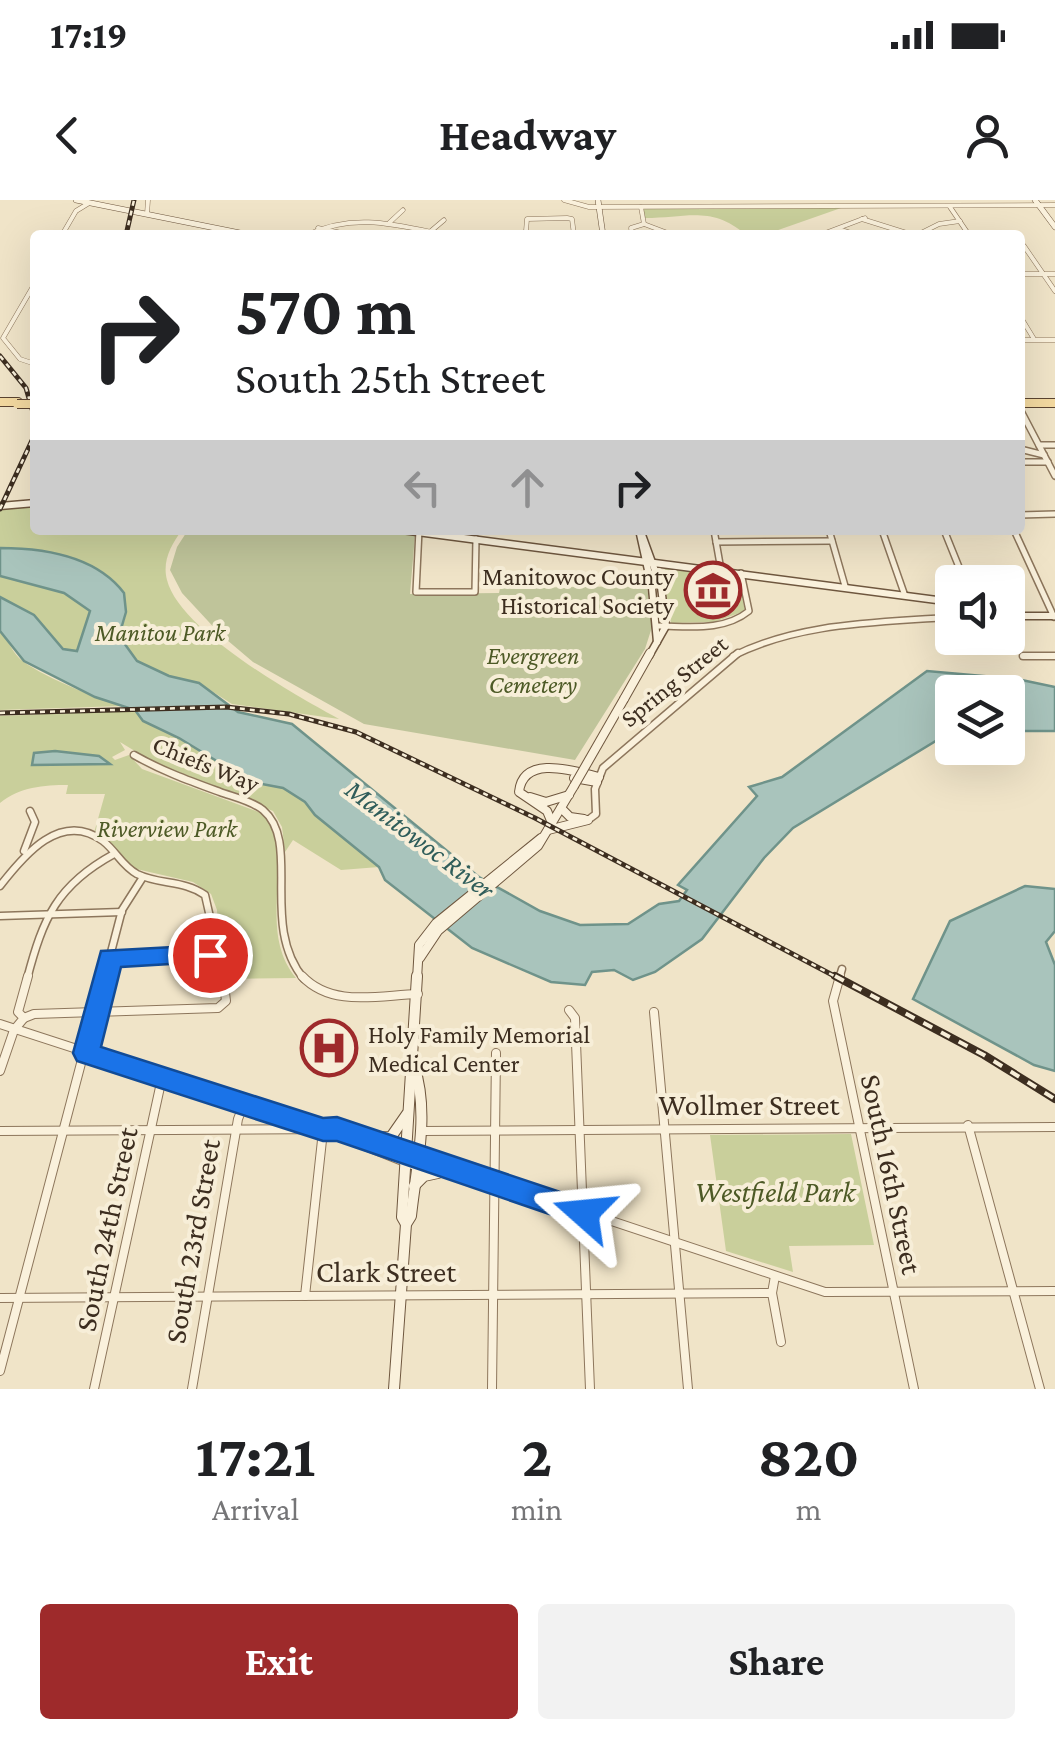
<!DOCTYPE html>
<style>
:root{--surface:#fff;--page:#f2f2f2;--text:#202124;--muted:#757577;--accent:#9e2a2b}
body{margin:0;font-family:"Crimson Pro",serif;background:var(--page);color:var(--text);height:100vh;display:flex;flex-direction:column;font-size:38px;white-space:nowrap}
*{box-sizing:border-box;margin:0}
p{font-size:32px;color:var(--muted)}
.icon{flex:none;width:55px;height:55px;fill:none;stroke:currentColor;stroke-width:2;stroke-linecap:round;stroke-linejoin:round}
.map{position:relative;height:1189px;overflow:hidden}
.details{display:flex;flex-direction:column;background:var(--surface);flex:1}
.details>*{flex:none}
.top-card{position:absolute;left:30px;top:30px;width:995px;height:305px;border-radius:10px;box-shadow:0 10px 40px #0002;background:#fff;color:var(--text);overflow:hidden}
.controls{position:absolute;left:935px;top:365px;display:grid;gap:20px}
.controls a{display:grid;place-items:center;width:90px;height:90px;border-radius:10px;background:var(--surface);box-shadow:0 10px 40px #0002;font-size:50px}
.pin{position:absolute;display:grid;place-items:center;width:85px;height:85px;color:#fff;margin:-42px;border:5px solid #fff;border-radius:50%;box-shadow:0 2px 10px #0007}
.me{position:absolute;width:110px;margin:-55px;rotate:288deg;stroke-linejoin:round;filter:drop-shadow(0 0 8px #0008)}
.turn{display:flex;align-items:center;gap:35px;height:210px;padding:0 40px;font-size:45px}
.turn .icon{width:130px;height:130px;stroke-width:2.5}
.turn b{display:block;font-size:70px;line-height:85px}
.lanes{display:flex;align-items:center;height:95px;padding:0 40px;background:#0003;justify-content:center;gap:50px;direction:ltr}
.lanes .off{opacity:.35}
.eta{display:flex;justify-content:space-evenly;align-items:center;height:170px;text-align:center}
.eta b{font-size:60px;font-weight:700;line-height:70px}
.action{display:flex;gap:20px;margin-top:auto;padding:20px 40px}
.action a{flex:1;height:115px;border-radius:10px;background:var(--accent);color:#fff;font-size:40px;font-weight:700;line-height:115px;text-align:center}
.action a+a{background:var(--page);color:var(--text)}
.status{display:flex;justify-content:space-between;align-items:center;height:70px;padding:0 50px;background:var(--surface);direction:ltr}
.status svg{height:28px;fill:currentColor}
header{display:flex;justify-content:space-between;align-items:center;height:130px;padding:0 40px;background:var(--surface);font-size:45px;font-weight:700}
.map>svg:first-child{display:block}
</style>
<div class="status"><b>17:19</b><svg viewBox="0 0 49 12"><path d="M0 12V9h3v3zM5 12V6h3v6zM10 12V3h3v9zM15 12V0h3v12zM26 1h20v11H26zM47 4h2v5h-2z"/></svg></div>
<header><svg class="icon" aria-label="back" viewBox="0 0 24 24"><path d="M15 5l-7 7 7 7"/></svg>Headway<svg class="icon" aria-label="person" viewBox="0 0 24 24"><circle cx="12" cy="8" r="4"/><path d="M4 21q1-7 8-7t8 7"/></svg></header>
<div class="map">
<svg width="1055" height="1189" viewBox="0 0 1055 1189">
<rect width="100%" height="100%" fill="#f0e4c8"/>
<g fill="#c9cf9b">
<path d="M 841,8 L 764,35 L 746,35 C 712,5 686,18 645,18 L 643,9 Z"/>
<path d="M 35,305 L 35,330 L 182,330 C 171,345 162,361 167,380 C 180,431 295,495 339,519 L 232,504 L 199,483 L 169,476 L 137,461 L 119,436 C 120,429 125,422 126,414 C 129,359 40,348 0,348 L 0,309 Z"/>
<polygon points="669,366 737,375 745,411 714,422 671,423 662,372"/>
<polygon points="0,376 63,393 90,411 77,451 63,450 34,415 0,397"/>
<path d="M 0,431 C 8,439 11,450 19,458 C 36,474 100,500 123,506 L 0,510 Z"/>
<path d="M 135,510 L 143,521 L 179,538 L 251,582 L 282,588 L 305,601 L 315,615 L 379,667 L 341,670 L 293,640 L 285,652 L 282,627 L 273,611 L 166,570 L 120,542 L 125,550 L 112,557 L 115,560 L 129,555 L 142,569 L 264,614 C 297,660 255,728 296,778 L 228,779 L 219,740 L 217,710 L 211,694 L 193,682 L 132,668 L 109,642 L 94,633 L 105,594 L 66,594 L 68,585 C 44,585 19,587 0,603 L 0,516 Z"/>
<polygon points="851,934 874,1045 789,1046 793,1072 726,1051 710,935"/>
</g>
<polygon fill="#bfc49a" points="188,330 377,330 415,335 410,394 499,393 500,388 647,386 652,427 645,449 575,560 364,524 253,462 220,434 182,393 170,370 177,347"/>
<g fill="#a9c4bc" stroke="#6f938a" stroke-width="2.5">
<path d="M 0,348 C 44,348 96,356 124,393 L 126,412 L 119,436 L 137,461 L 169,476 L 199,483 L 238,512 L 292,524 L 479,677 L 540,711 L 580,725 L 628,724 L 659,704 L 679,701 L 687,690 L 678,685 L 757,596 L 749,587 L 782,577 L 927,471 L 1017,479 L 1055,487 L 1055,531 L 1008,531 L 1008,492 L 952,492 L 952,531 L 793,628 L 764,658 L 702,739 L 655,772 L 633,780 L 614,770 L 592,772 L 585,785 L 551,782 L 472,748 L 385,680 L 379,667 L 315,615 L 305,602 L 283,588 L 251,582 L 179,538 L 143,521 L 135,510 L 95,497 L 24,461 L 0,431 L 0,397 L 34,415 L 63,449 L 77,451 L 90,411 L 64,393 L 0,376 Z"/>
<polygon points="55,551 99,556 110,564 32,565 34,553"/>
<polygon points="1025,686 1055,689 1055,731 1046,742 1055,765 1055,871 1034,865 913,799 950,721"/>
</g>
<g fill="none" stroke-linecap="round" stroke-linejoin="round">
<g stroke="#8d765c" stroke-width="5">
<g id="street-far3">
<polyline points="564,0 589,7 1055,5"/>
<polyline points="641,7 644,24 673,35"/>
<polyline points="950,7 969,35"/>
<polyline points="147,14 148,0"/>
<polyline points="862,19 913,35"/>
<polyline points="389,23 403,10"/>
<polyline points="318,28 351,35"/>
<polyline points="838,29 857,35"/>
<polyline points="431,31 444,20"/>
<polyline points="62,35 76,11 89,3"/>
<path d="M 307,35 C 354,12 397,25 446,35"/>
<polyline points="521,35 526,31 527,19 567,18 572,19 574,35"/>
<polyline points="632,35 631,28 644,24"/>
<polyline points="820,35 865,18"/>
<polyline points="917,35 939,24 960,21"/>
<polyline points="1024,46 1055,91"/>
<polyline points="1020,74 1055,74"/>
<polyline points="35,83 3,138 20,159 35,164"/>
<polyline points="1020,116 1034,139"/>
<polyline points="1020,140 1055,140"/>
</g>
</g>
<g stroke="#8d765c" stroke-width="8">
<g id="street-far2">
<polyline points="1020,209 1055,276"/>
<polyline points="1039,245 1055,245"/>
<polyline points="1020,249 1044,255"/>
<polyline points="1020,262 1048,262"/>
<polyline points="1020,315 1055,314"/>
<polyline points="419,330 416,392 475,392 476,339"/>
<polyline points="714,330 721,370"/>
<polyline points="829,330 845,386"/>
<polyline points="882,330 904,393"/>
<polyline points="944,330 965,382"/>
<polyline points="1014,330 1054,417"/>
<polyline points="716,342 832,341"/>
<path d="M 657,426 C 688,426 723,432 749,411 L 741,373"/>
<path d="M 733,456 C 801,422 877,423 952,417"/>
</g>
</g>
<g stroke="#8d765c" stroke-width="9">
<g id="street-far1">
<polyline points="1023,456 1055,456"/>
<path d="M 134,555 C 162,571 190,581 220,592 C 234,597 252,601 263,610 C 302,643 259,725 304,779"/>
<polyline points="588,620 596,614 595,589 603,568 738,453"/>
<polyline points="24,651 35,622 30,611"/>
<path d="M 0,686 C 24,655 61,610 103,641 C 116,651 122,666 137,674 C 160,685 184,680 205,695 L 224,779"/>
<polyline points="0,716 122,712"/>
<polyline points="110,758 217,754"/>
<path d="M 27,779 C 43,718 57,685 114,654"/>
<polyline points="104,779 122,710 143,677"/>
<polyline points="839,779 842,769"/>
</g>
</g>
<g stroke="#8d765c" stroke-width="10">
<g id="street">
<path d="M 302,776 C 332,808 379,795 418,794"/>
<polyline points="840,776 833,801 914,1189"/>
<polyline points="569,810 575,818 590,1189"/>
<polyline points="654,812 688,1189"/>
<polyline points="24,818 34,814 218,808 226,801 223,776"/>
<polyline points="0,824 323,929 415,966 493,984"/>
<polyline points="0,871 14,830 24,818 18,812 28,776"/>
<polyline points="968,925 1040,1189"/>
<polyline points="0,931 335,929 825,1092 1055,1091"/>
<polyline points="422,931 1055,927"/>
<polyline points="775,1076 772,1093 781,1142"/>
<polyline points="305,1096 323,931"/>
<polyline points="0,1098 772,1093"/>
<polyline points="0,1171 104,776"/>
<polyline points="94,1189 162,878"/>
<polyline points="192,1189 238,919 244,904"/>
<polyline points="492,1189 496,853"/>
</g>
</g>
<g stroke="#6f573f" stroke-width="6">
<g id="secondary-far3">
<polyline points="76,0 250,35"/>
<polyline points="598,0 603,35"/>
<polyline points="1035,0 1055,27"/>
</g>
</g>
<g stroke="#6f573f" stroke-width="9">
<g id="secondary-far2">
<polyline points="0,306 35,303"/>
<polyline points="402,330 952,402"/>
<polyline points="641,332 661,387 666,426 649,456"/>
<polyline points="640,334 652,388 657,442"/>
<polyline points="1008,416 1055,416"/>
</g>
</g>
<g stroke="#6f573f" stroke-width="10">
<g id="secondary-far1">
<polyline points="624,499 650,453"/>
<polyline points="574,578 597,582"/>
<polyline points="530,597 546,602 569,595"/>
<polyline points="561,608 570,617 584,619"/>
<path d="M 552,623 L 547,611 L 519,592 C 523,554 574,571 599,577"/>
<polyline points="548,630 588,620"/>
<polyline points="420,758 438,731 538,646 574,586"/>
<polyline points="417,779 419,745 436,723 541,638"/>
</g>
</g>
<g stroke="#6f573f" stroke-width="12">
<g id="secondary">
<polyline points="362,938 391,937 407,914"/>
<polyline points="414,986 424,976 438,973"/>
<polyline points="406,1024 402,1017 417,776"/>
<path d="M 394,1189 L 406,1024 L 411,1016 C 416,968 430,913 414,866"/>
</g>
</g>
<g stroke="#5b4430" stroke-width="10">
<g id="primary">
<polyline points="0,202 18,202"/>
<polyline points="1020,203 1055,203"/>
</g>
</g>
<use href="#street-far3" stroke="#faf1dc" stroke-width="4"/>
<use href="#street-far2" stroke="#faf1dc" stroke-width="5"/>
<use href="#street-far1" stroke="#faf1dc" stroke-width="6"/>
<use href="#street" stroke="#faf1dc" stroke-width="8"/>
<use href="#secondary-far3" stroke="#faf1dc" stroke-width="5"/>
<use href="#secondary-far2" stroke="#faf1dc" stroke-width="6"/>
<use href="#secondary-far1" stroke="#faf1dc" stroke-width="8"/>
<use href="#secondary" stroke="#faf1dc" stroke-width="10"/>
<use href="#primary" stroke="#f3d9a0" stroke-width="8"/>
<g stroke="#3d2e20" stroke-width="5">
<g id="rail-far1">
<polyline points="126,35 134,0"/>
<polyline points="0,156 26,188 35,219"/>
<polyline points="0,309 35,234"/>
<polyline points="0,513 226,507 289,514 356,532 535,618 840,779"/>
</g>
</g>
<g stroke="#3d2e20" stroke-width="8">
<polyline id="rail" points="835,776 984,855 1055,899"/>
</g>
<use href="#rail-far1" stroke="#f7eed8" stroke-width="2.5" stroke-dasharray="5" stroke-linecap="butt"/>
<use href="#rail" stroke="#f7eed8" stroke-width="4" stroke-dasharray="10" stroke-linecap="butt"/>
<g stroke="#6f573f" stroke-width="10" stroke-linecap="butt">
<polyline id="secondary-bridge" points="574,586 624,499"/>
</g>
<g stroke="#5b4430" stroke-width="10" stroke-linecap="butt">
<polyline id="primary-bridge" points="17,204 35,204"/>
</g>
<use href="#secondary-bridge" stroke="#faf1dc" stroke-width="8"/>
<use href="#primary-bridge" stroke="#f3d9a0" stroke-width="8"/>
</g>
<polygon fill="#1a73e8" stroke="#114b97" stroke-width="2.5" points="210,745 219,748 222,755 219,761 121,767 101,847 323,918 337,917 584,1000 594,1004 598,1013 594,1022 584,1026 337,941 323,941 77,861 73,853 101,751"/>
<defs>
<g id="museum-ring" transform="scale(2.875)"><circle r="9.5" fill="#f7eed8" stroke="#9e2a2b" stroke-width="1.5"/><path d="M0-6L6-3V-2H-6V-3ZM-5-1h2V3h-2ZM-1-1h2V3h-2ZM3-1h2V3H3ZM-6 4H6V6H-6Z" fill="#9e2a2b"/></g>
<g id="hospital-ring" transform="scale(2.875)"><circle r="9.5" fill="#f7eed8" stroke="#9e2a2b" stroke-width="1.5"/><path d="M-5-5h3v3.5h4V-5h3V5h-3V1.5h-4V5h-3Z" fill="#9e2a2b"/></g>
</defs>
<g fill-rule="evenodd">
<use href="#museum-ring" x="713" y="390"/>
<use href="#hospital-ring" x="329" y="848"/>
</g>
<g text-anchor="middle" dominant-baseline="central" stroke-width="8" stroke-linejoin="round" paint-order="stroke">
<g font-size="25" fill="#3d2e20" stroke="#f7eed8" text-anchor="end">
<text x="674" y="376">Manitowoc County<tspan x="674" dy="29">Historical Society</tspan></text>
<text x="368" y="834" text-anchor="start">Holy Family Memorial<tspan x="368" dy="29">Medical Center</tspan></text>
</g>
<g font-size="25" font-style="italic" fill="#4d5a26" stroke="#f7eed8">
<text x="160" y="432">Manitou Park</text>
<text x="533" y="455">Evergreen<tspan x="533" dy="29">Cemetery</tspan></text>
<text x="167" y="628">Riverview Park</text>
</g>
<g font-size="25" fill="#3d2e20" stroke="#f7eed8">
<text transform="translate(674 481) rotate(-39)">Spring Street</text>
<text transform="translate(206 564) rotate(22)">Chiefs Way</text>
</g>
<g font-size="28" font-style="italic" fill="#2f5d5a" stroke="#f7eed8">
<text transform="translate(420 639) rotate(37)">Manitowoc River</text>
</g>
<g font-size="30" fill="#3d2e20" stroke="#f7eed8">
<text x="749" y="904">Wollmer Street</text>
<text transform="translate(892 974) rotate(78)">South 16th Street</text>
<text transform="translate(106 1029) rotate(-78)">South 24th Street</text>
<text transform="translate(192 1041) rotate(-80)">South 23rd Street</text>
<text x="386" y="1071">Clark Street</text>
</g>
<g font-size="30" font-style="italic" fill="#4d5a26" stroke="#f7eed8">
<text x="775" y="991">Westfield Park</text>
</g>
</g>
</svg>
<div class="controls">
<a><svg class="icon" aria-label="sound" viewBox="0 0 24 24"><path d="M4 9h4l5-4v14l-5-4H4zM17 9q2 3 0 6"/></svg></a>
<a><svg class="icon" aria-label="layers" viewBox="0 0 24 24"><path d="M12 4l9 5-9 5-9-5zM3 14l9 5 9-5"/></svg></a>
</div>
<div class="pin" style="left:210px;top:755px;background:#d93025"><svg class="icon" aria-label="arrive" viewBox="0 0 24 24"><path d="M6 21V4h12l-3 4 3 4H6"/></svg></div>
<svg class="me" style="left:584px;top:1013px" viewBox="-20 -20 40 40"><path d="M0-17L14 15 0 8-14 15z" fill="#1a73e8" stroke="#fff" stroke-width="4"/></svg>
<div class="top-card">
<div class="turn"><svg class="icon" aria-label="right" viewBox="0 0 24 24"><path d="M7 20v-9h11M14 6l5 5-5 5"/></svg><div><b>570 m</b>South 25th Street</div></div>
<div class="lanes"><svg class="icon off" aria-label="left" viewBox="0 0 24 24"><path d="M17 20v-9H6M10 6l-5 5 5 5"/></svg><svg class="icon off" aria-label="ahead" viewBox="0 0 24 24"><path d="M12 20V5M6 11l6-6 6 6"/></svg><svg class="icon" aria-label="right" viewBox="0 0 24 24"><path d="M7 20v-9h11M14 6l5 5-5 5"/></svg></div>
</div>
</div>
<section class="details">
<div class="eta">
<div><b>17:21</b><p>Arrival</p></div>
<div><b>2</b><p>min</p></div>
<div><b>820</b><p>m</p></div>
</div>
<div class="action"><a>Exit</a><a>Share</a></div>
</section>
